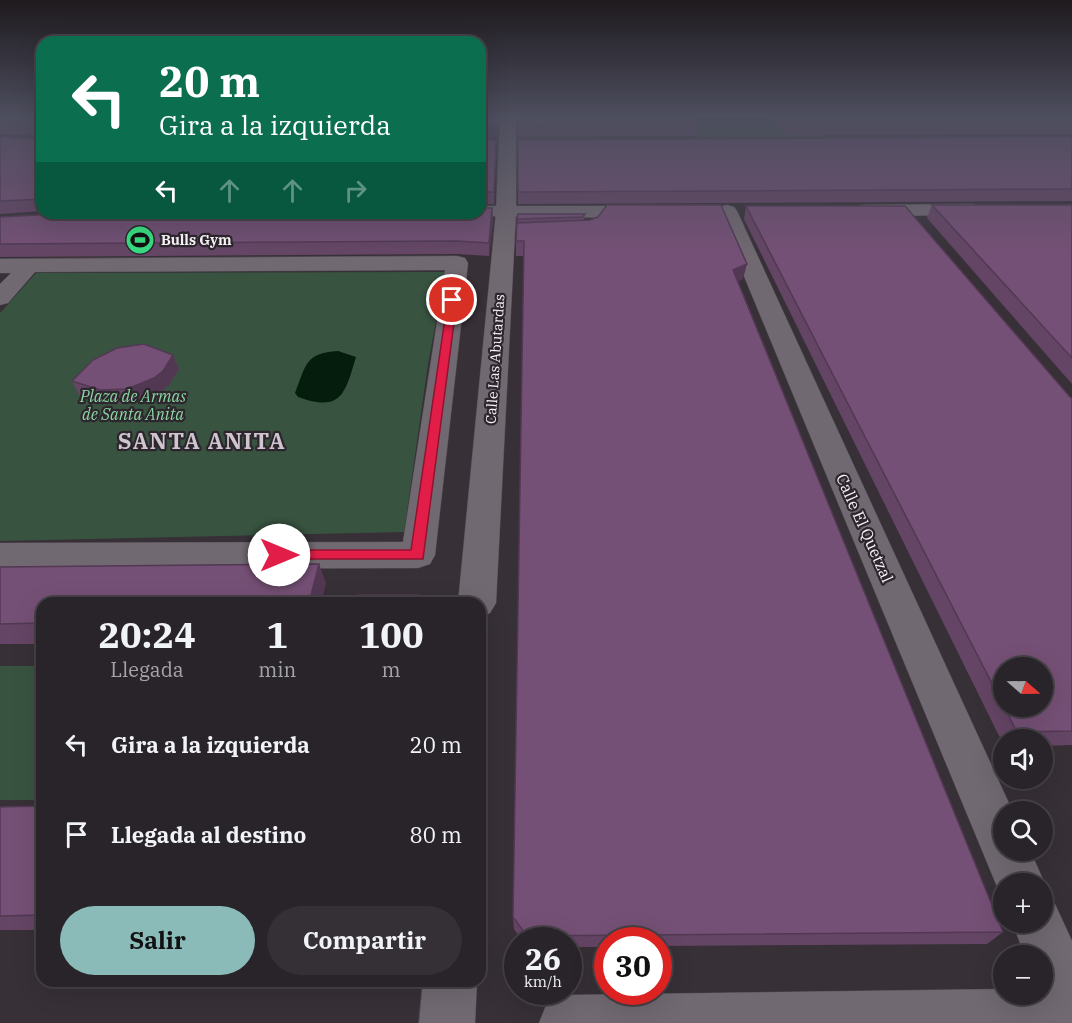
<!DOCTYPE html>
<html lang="es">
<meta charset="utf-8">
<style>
:root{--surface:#292429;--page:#353035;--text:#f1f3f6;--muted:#a5a4a8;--line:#454146;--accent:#8bbbb9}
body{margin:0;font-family:"IBM Plex Serif",serif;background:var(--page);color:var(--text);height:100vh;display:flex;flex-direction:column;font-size:22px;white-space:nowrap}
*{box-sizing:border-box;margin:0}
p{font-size:20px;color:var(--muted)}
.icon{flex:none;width:33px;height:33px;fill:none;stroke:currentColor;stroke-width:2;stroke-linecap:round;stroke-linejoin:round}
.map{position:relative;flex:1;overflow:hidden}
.details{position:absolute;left:36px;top:597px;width:450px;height:390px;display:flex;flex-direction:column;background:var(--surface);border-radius:18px;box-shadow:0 6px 24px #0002,0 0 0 2px var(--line)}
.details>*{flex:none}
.banner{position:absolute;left:36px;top:36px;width:450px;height:183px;border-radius:18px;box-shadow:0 6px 24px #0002,0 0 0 2px var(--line);background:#0b6e4f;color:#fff;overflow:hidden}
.needle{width:39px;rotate:110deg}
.buttons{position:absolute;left:993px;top:657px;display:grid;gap:12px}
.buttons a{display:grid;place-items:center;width:60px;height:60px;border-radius:50%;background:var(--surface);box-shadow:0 6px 24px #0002,0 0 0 2px var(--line);font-size:30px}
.speed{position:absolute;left:504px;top:927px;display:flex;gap:12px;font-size:30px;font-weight:700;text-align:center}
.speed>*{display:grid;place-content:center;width:78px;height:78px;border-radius:50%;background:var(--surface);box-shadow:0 6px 24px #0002,0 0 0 2px var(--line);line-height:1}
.speed small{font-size:15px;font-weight:400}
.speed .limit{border:9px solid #d22;background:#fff;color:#111}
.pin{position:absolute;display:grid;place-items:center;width:51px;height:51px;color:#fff;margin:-26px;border:3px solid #fff;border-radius:50%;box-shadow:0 2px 6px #0007}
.me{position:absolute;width:66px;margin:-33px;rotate:90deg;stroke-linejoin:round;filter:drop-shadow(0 0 4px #0008)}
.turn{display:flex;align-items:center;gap:21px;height:126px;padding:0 24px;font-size:27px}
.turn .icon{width:78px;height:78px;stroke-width:2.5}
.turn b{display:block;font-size:42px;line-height:51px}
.lanes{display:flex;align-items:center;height:57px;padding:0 24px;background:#0003;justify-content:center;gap:30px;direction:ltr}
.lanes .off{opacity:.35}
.eta{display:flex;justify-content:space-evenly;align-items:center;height:102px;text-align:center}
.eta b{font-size:36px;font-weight:700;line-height:42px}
.cta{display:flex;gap:12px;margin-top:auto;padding:12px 24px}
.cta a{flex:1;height:69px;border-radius:36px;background:var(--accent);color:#111;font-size:24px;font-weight:700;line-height:69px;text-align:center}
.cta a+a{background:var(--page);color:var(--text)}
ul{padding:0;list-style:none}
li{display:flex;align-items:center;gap:18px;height:90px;padding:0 24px}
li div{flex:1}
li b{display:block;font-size:22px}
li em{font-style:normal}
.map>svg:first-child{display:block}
</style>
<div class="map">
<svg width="1072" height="1023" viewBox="0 0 1072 1023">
<rect width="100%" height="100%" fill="#373037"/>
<g fill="#385441">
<polygon points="686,115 810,115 825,137 698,137"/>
<polygon points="445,272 428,364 404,532 0,541 0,313 36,273"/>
<rect x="0" y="666" width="42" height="134"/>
</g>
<path fill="#041d0d" d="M 338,351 L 356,357 C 345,393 342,413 298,397 L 295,393 C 306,365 305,353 338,351 Z"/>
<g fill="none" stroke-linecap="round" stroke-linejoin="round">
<g stroke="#524d52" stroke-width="1">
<g id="minor">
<polygon points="973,204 980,206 983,210 980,214 863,217 856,215 853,211 856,207 863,205"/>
<polygon points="727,205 734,207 737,211 1013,812 1004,812 1004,850 1030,850 1045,884 1042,889 1042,884 1004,884 1003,901 717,211 720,207"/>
<polygon points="480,206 646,206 653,208 656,212 653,216 646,218 473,216 471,213 480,213"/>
<polygon points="457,256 465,258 468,263 435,555 430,564 418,568 0,569 0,543 403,542 445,270 35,272 8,303 0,305 0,284 11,273 0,273 0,259"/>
<polygon points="1042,899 1055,904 1072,941 1072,1023 539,1023 547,1003 567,995 1004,989 1004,994 1042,994 1042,956 1025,956 1012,922 1042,922"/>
</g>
</g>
<g stroke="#524d52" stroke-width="1">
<g id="tertiary">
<polygon points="500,115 516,115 516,212 496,603 490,613 480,617 480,603 458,603 496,212"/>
<polygon points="423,981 477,981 475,1023 419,1023"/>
</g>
</g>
<use href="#minor" fill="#716971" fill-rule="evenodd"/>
<use href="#tertiary" fill="#716971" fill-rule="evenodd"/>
</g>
<g fill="#654565">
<polygon points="0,115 42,115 42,211 0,214 0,137 39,139 38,136 0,134"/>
<polygon points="518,115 699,125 697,136 518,137"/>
<polygon points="768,115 1072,115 1072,134 786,135"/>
<polygon points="1072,137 1072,201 518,204 518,140"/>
<polygon points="480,140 496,140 494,204 480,204"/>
<polygon points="932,205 1072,205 1072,384 927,218"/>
<polygon points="746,206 1072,398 1072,745 1042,746 1042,740 1004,740 1004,746 744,219"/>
<polygon points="518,214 585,214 584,220 743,279 738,281 1003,932 987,944 658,946 658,940 608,940 608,947 568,947 568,940 522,940 514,929 513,917 524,256 516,256 516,241"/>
<polygon points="0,217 493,220 489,256 457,254 0,257"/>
<polygon points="173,355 179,369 169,385 160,392 134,403 107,404 79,395 72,381"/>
<polygon points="319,564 326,584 42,603 42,644 0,644 0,567"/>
<polygon points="42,806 42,930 0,930 0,807"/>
</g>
<g fill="#523853">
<polygon points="498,115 500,115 497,137 480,139 480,128"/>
<polygon points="496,140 496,151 494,204 494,192"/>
<polygon points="492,208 493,220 489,256 489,243"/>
<polygon points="747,264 743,279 730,285 733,270"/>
<polygon points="173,355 179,369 169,385 160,392 134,403 127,389"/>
<polygon points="319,564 326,584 321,603 309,603"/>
</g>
<g fill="#755076" stroke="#523853" stroke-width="1.5" fill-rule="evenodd">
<polygon points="0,115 42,115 42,199 0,201 0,137 39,139 37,125 0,123"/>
<polygon points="480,115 498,115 496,126 480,128"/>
<polygon points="518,115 693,115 699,125 518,126"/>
<polygon points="779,115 1072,115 1072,123 788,124"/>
<polygon points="1072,137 1072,189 518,192 518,140"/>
<polygon points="480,140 496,140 494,192 480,192"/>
<polygon points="607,205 721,205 747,264 733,270 1003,932 527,936 513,917 524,241 516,241 517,223 590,220 598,217"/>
<polygon points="932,205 1072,205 1072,358"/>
<path d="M 746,206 L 905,206 L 1070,397 L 1072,398 L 1072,731 L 1017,732 ZM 1004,668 L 1042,668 L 1042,706 L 1004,706 Z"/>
<polygon points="480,208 492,208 489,243 456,241 0,244 0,217 74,213 480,213"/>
<polygon points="518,214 585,214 582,217 517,219"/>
<polygon points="144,344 173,355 163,371 154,378 127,389 100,390 72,381 93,360 117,348"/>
<polygon points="319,564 309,603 42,603 42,623 0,624 0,567"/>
<polygon points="358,595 419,595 418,603 356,603"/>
<polygon points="42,806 42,915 0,916 0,807"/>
</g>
<linearGradient id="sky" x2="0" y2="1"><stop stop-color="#1e1a1e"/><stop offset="0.45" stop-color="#4d4e5e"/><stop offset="1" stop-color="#4d4e5e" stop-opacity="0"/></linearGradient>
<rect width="1072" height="258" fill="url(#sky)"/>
<polygon fill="#e11d48" stroke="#92132f" stroke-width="1.5" points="448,298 457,300 423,559 274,559 271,555 279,550 411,550"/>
<defs>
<g id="stadium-disc" transform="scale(1.5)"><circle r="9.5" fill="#38d880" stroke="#2d262d"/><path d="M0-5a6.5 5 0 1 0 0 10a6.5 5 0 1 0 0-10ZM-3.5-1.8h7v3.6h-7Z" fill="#111"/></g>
</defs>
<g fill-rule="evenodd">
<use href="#stadium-disc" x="140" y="240"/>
</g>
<g text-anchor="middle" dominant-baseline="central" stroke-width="4.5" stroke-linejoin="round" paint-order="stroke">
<g font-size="14" font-weight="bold" fill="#f7f3f7" stroke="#2d262d" text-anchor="start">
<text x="161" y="240">Bulls Gym</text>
</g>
<g font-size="14" fill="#f7f3f7" stroke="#2d262d">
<text transform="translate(495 359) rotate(-86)">Calle Las Abutardas</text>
</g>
<g font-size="16" font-style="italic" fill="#8bd6a3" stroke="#2d262d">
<text x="133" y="396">Plaza de Armas<tspan x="133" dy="18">de Santa Anita</tspan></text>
</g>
<g font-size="16" fill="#f7f3f7" stroke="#2d262d">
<text transform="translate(865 528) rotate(66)">Calle El Quetzal</text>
</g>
<g font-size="22" font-weight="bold" letter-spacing="1.5" fill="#cec5ce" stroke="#2d262d">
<text x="202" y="440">SANTA ANITA</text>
</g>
</g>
</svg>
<div class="buttons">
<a><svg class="needle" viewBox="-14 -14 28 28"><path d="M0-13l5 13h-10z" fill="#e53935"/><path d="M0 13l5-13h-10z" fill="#a5a4a8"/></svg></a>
<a><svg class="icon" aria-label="sound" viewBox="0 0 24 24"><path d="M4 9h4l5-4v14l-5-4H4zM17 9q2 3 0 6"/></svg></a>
<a><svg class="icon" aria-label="search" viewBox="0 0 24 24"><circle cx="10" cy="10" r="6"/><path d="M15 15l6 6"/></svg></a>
<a>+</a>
<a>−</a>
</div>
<div class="speed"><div>26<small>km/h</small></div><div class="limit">30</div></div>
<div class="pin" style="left:452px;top:300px;background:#d93025"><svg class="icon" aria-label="arrive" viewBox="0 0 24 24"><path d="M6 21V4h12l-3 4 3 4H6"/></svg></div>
<svg class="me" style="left:279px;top:555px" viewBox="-20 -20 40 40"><circle r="19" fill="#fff"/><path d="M0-13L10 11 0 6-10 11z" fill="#e11d48"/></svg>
<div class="banner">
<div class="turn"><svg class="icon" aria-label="left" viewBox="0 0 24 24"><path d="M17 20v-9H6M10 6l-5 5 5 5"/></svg><div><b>20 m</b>Gira a la izquierda</div></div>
<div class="lanes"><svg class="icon" aria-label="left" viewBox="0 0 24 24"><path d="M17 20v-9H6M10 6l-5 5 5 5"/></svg><svg class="icon off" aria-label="ahead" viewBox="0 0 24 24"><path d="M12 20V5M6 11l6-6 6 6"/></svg><svg class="icon off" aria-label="ahead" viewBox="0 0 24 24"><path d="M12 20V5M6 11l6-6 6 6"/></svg><svg class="icon off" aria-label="right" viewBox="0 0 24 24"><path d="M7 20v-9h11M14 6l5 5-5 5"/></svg></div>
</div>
<section class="details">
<div class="eta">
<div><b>20:24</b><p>Llegada</p></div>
<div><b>1</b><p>min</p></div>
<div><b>100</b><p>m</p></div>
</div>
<ul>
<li><svg class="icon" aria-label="left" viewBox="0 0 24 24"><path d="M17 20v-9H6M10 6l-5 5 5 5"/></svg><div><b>Gira a la izquierda</b></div><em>20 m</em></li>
<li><svg class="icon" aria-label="arrive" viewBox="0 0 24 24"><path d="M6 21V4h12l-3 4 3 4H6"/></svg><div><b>Llegada al destino</b></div><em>80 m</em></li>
</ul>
<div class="cta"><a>Salir</a><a>Compartir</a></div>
</section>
</div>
